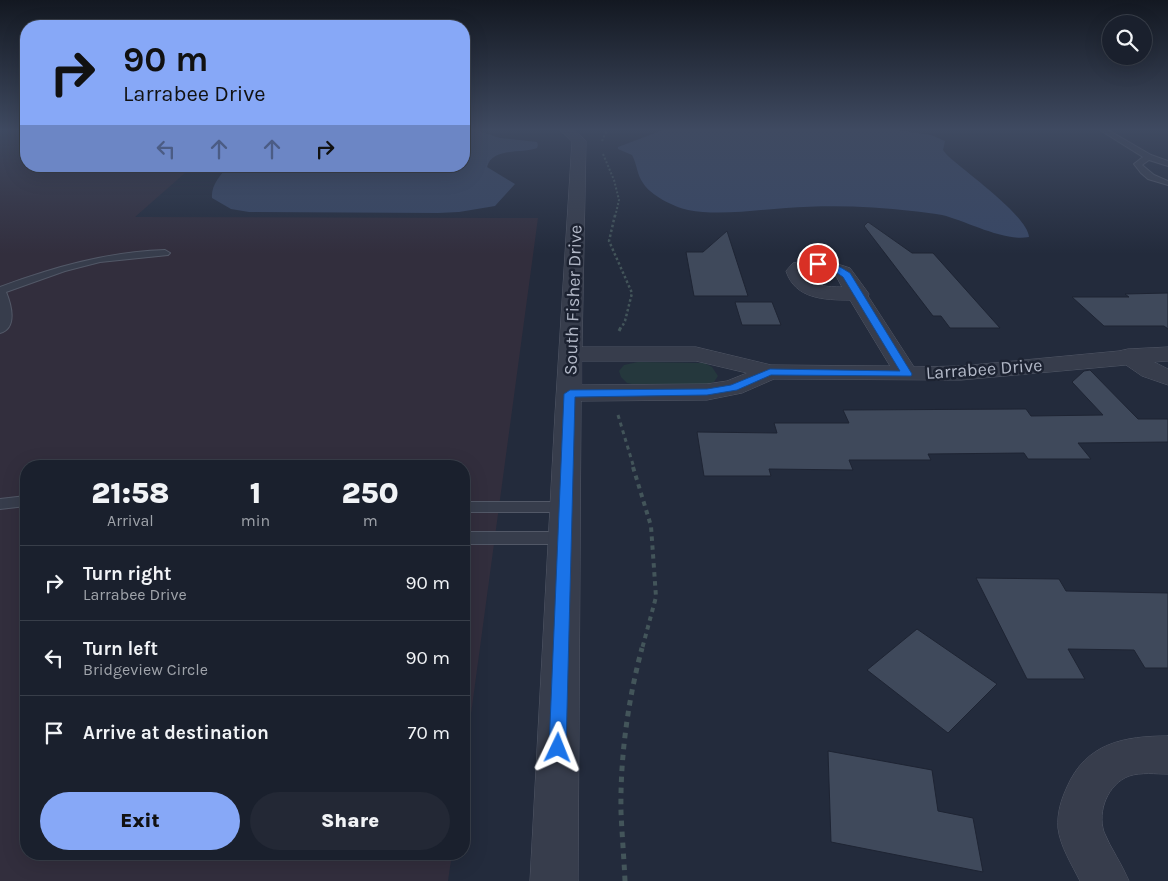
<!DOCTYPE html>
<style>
:root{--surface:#1a202d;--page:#232835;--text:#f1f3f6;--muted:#9fa3aa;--line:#383e49;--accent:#87a8f7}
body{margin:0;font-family:Karla,sans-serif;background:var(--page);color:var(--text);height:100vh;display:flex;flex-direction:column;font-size:19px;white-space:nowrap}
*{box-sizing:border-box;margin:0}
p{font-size:16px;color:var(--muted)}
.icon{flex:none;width:28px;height:28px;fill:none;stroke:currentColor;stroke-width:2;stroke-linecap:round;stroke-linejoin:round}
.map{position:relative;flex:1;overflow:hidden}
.drawer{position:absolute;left:20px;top:460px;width:450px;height:400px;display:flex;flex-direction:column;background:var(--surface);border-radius:20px;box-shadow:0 5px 20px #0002,0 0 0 1px var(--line)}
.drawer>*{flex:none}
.guide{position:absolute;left:20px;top:20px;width:450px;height:152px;border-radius:20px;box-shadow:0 5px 20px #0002,0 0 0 1px var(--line);background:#87a8f7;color:#111;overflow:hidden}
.controls{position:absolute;left:1102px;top:15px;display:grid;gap:10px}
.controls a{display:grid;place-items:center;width:50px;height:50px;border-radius:50%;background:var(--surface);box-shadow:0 5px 20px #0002,0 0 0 1px var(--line);font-size:25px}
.pin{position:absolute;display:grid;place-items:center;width:42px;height:42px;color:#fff;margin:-21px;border:2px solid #fff;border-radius:50%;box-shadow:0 1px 5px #0007}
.me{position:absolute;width:55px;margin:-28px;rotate:2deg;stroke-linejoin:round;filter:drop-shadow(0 0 4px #0008)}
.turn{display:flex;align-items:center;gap:18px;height:105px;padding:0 20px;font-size:22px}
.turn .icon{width:65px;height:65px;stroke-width:2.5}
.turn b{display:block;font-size:35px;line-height:42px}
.lanes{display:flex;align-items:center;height:48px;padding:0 20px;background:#0003;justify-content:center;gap:25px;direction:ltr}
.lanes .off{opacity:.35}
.eta{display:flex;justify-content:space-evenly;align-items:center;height:85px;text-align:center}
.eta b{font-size:30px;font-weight:800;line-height:35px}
.button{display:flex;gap:10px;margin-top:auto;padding:10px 20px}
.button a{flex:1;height:58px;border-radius:30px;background:var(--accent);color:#111;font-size:20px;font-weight:800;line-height:58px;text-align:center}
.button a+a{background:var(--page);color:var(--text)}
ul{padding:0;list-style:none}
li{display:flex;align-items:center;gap:15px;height:75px;padding:0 20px;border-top:1px solid var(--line)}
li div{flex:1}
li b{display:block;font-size:19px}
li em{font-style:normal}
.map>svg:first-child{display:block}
</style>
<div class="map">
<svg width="1168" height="881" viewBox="0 0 1168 881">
<rect width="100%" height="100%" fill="#232b3c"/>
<polygon fill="#322e3d" points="0,130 26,130 26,166 193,166 135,217 538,218 464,766 464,466 26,466 26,854 452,854 448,881 0,881"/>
<polygon fill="#25383d" points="638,362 704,363 712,367 718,376 714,382 709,384 636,385 627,383 621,377 619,371 624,365"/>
<g fill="#384765">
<path d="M 464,130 L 476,130 L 500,138 L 537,142 L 538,145 L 537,148 C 521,154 492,147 487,167 L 515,184 L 495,206 L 459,212 L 438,213 L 249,212 L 231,209 L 212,198 C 211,185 220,176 228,166 L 464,166 Z"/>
<path d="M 663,130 L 897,130 L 931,135 L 945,141 L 943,150 L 947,155 C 964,171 1028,216 1029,237 C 1004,242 967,221 942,215 C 932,213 921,212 912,211 C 871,206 827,205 786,208 C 756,210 718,216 688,210 C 674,207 650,195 643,183 C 637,175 637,164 632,155 L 618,149 L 618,147 Z"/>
</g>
<g fill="#3f495b" stroke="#1e2433">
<polygon points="868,222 912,253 933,253 1000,328 950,328 941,316 933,316 864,226"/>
<polygon points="727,231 748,296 694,296 686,252 703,252"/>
<polygon points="1168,293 1168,329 1164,326 1104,326 1072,297 1129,297 1125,294"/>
<polygon points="735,302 772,302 781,325 742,325"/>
<polygon points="1090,370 1138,419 1168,419 1168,442 1078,443 1091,459 1028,459 1024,453 928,454 931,460 849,460 853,470 769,469 771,476 704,476 697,432 777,433 774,423 849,423 843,410 1026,409 1031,416 1103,415 1072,382 1084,371"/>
<polygon points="976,578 1059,579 1066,591 1168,593 1168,668 1145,668 1134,650 1068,649 1085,679 1027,679"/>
<polygon points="917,629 997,684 948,733 867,670"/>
<polygon points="828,751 932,770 938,811 973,818 983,872 831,842"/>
</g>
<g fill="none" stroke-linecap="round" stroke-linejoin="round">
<g stroke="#525867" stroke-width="2">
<g id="service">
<polygon points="1100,130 1108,130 1151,155 1168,161 1168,166 1149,160 1142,165 1154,175 1168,181 1168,185 1148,179 1141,173 1134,164 1143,157"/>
<path d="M 165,250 L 170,253 L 168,255 L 100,262 L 65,271 L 6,292 C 11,304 18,328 0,333 L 0,287 C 54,267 107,252 165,250 Z"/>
<polygon points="26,496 26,506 0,509 0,499"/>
<polygon points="464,502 565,502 570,503 573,507 570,511 565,512 464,512"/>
<polygon points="464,532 564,532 570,534 572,538 570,542 564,544 464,544"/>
</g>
</g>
<g stroke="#525867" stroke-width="1">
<g id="minor">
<path d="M 560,130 L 575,130 L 586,141 L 582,347 L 696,347 L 771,365 L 890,366 L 850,300 C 824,300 795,299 786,271 L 793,263 L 818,258 L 825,260 L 850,268 L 869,294 L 868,296 L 914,367 L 961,366 L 1119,351 L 1128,349 L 1168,347 L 1168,361 L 1154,362 L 1168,369 L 1168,385 L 1142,376 L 1126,365 L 961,380 L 774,379 L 742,393 L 707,400 L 581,401 L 578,881 L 530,881 L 555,414 L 572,142 ZM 817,270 L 836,276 L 842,287 C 828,287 812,287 806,272 ZM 582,361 L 696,361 L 747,373 L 727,381 L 707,384 L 582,385 Z"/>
<path d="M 1168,736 L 1168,774 C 1156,774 1141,772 1129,776 C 1108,784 1097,811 1104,832 C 1111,849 1122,864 1129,881 L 1080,881 C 1072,865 1060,846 1058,828 C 1057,813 1061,800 1067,787 C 1086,743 1124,736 1168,736 Z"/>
</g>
</g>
<g stroke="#43555a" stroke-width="2" stroke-dasharray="2 2" stroke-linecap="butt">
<polyline points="602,141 607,130"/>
<polyline points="603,154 614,180 619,200 615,217"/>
</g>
<polyline stroke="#43555a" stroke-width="2.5" stroke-dasharray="2.5 2.5" stroke-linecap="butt" points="615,215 609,241 632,293 625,321 622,327"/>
<g stroke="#43555a" stroke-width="3" stroke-dasharray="4 4" stroke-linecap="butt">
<polyline points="619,331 622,325"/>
<polyline points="618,415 634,468"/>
</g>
<polyline stroke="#43555a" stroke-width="4" stroke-dasharray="4.5 4.5" stroke-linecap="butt" points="633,467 651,526 656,597 642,649"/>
<path stroke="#43555a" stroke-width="5" stroke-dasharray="5.5 5.5" stroke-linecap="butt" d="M 625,881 C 624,858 622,835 621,812 C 620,757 628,700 642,648"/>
<use href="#service" fill="#373d4c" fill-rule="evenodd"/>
<use href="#minor" fill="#373d4c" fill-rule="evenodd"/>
</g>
<linearGradient id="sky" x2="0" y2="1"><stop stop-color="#131821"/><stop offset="0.51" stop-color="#3f4a61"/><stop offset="1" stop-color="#3f4a61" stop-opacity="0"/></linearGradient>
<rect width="1168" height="254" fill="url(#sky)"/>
<polygon fill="#1a73e8" stroke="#114b97" points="815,262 840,267 850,273 912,374 911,376 771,375 737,390 707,395 575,397 566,748 564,753 558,755 552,753 549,748 564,394 570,390 707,389 731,385 770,369 900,371 843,277 834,271 815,266"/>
<g text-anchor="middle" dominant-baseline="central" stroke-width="5" stroke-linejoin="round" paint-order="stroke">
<g font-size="18" fill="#b2b8c7" stroke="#1c2231">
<text transform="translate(573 300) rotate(-88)">South Fisher Drive</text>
<text transform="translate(984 369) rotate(-4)">Larrabee Drive</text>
</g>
</g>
</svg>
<div class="controls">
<a><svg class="icon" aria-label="search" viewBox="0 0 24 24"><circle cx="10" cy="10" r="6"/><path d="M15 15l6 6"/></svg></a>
</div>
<div class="pin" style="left:818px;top:264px;background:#d93025"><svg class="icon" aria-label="arrive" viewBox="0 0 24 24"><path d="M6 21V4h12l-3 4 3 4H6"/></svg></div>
<svg class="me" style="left:558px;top:748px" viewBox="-20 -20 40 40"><path d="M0-17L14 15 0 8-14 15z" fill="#1a73e8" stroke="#fff" stroke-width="4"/></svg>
<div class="guide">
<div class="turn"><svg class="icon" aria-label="right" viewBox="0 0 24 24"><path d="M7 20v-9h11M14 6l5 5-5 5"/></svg><div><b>90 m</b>Larrabee Drive</div></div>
<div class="lanes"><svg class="icon off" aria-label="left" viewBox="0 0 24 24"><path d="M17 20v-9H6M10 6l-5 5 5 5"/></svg><svg class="icon off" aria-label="ahead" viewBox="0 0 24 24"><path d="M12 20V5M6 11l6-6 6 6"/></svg><svg class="icon off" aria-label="ahead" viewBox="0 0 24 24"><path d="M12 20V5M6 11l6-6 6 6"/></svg><svg class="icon" aria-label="right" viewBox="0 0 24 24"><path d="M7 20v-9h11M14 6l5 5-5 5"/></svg></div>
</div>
<section class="drawer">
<div class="eta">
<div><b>21:58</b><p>Arrival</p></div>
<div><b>1</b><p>min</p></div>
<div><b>250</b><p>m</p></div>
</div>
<ul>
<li><svg class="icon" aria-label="right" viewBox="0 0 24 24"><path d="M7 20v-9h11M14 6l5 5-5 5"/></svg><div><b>Turn right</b><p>Larrabee Drive</p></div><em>90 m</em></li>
<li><svg class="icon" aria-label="left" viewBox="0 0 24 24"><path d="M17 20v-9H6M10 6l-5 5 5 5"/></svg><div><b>Turn left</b><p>Bridgeview Circle</p></div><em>90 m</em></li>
<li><svg class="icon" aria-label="arrive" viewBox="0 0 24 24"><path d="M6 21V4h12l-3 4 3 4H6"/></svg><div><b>Arrive at destination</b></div><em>70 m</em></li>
</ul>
<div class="button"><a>Exit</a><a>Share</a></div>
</section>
</div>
